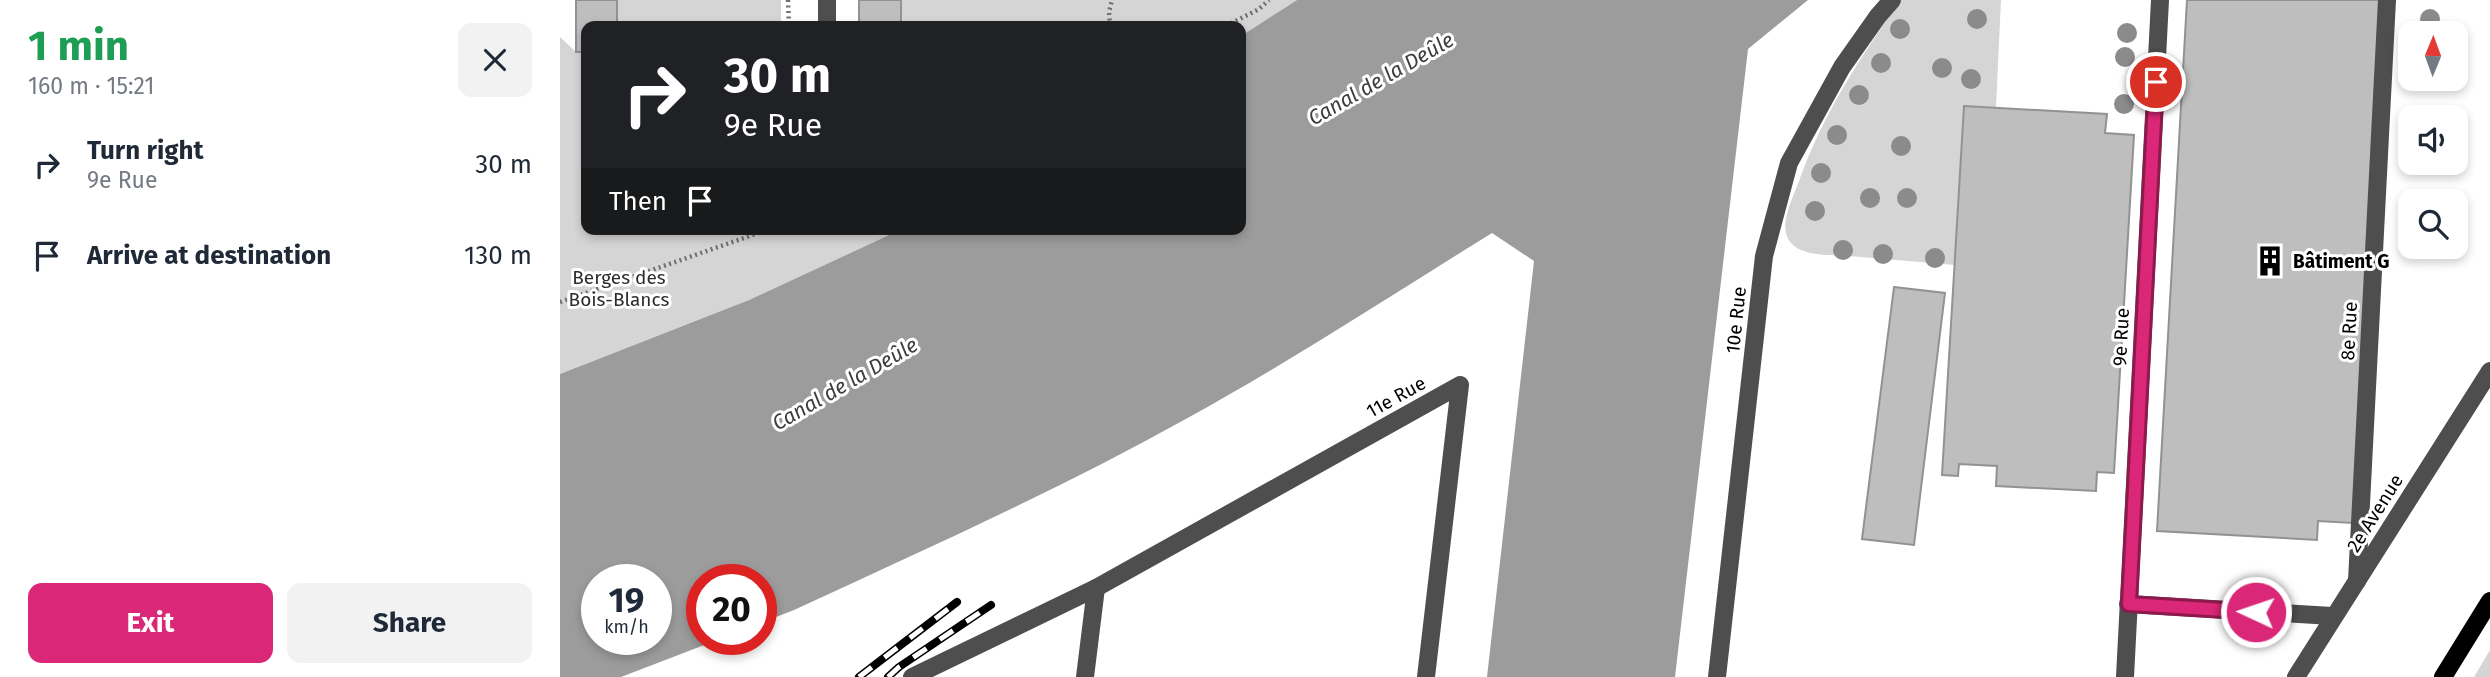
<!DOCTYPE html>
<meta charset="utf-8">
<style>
:root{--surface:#fff;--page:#f2f2f3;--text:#1f2937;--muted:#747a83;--accent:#db2777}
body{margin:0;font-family:"Fira Sans",sans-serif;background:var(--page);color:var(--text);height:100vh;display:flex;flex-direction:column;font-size:26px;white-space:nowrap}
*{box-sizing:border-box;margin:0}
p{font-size:23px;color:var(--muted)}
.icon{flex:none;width:38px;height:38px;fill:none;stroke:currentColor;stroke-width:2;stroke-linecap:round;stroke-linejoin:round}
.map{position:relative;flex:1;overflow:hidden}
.panel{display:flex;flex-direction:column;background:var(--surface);width:560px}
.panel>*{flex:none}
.banner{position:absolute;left:21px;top:21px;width:665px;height:214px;border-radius:14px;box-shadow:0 4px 10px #0003;background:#202124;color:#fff;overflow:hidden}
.needle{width:46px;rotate:1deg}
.controls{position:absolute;left:1838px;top:21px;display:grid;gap:14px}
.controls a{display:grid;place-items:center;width:70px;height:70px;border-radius:14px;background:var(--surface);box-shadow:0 4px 10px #0003;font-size:35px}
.speed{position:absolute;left:21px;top:564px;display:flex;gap:14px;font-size:35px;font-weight:700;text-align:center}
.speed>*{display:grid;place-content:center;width:91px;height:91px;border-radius:50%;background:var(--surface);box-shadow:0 4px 10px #0003;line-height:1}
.speed small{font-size:18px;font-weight:400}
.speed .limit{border:10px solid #d22;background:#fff;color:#111}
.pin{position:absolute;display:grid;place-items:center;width:60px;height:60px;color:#fff;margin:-30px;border:4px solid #fff;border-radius:50%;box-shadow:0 2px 7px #0007}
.me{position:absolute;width:77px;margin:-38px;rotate:273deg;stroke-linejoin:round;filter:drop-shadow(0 0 5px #0008)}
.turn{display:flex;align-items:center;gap:24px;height:147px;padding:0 28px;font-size:32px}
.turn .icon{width:91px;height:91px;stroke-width:2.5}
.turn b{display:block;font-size:49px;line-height:60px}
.then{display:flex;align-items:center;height:66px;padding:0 28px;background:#0003;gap:14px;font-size:26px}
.round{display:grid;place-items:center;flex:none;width:74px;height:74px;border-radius:14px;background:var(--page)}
.overview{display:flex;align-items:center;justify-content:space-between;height:119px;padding:0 28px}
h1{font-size:42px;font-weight:700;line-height:52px;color:#1e9e55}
.cta{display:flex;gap:14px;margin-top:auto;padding:14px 28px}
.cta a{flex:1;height:80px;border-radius:14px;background:var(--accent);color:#fff;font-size:28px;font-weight:700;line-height:80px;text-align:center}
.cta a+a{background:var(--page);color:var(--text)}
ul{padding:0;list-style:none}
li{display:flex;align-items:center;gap:21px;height:91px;padding:0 28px}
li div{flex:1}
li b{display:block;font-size:26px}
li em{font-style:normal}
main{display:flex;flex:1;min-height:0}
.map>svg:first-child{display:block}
</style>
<main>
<section class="panel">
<div class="overview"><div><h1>1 min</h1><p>160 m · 15:21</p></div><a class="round"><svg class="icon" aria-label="close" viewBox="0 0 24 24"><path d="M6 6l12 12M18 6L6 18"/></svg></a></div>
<ul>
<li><svg class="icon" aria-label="right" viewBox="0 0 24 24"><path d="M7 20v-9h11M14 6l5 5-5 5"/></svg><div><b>Turn right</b><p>9e Rue</p></div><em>30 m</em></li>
<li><svg class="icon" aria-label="arrive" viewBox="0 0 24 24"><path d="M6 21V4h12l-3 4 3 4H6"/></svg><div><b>Arrive at destination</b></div><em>130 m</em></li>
</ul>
<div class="cta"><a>Exit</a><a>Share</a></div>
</section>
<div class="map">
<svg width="1930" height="677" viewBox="0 0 1930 677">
<rect width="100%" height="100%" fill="#fff"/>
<g fill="#d5d5d5">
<rect x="57" y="0" width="164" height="26"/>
<polygon points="341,0 737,0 681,36 681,26 341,26"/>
<path d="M 1340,0 L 1441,0 L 1436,107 L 1404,106 L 1395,265 C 1360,262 1325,259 1289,256 C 1274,255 1250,256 1237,248 C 1213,233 1232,201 1239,181 C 1264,112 1299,60 1340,0 Z"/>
<polygon points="0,37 16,52 26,52 26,229 342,229 189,300 0,374"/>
<polygon points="1930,650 1930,677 1914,677"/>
</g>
<path fill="#9c9c9c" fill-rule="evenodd" d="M 737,0 L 1248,0 L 1188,49 L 1115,677 L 927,677 L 974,261 L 932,233 C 830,296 730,362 624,420 C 498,490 366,549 234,610 L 201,623 L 201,579 L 142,579 L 142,639 L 160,639 L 61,677 L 0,677 L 0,374 L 189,300 L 342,229 L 681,229 L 681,36 ZM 37,579 L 96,579 L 96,639 L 37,639 Z"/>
<g fill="#bebebe" stroke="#929292" stroke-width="2">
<polygon points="16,0 57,0 57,26 26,26 26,52 16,52"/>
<rect x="299" y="0" width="42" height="26"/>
<polygon points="1627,0 1823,0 1793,523 1758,521 1757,540 1597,531"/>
<polygon points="1404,106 1547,114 1545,133 1574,135 1554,473 1537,472 1536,491 1436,486 1437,466 1399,464 1398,476 1382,475"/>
<polygon points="1334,287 1385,293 1354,545 1302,539"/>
</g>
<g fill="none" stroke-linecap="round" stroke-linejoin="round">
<g stroke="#707070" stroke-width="4.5" stroke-dasharray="2 3.5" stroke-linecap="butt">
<polyline points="228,0 229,26"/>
<polyline points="550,26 549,12 552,0"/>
<polyline points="666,26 699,9 709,0"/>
<polyline points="0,302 210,229"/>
</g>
<g stroke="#4e4e4e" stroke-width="18">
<polyline points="267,0 267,26"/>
<polyline points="1797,581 1827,0"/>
<polyline points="1568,604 1772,616"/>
<polyline points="352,677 536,588 900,385 866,677"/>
<polyline points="525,677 536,588"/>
<polyline points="1157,677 1204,256 1229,163 1282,67 1318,16 1332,0"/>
<polyline points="1565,677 1600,0"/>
<polyline points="1736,677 1930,371"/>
</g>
<polyline stroke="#000" stroke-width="18" points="1883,677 1930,601"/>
<g stroke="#000" stroke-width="8">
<g id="rail">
<polyline points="299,677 397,602"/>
<polyline points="328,677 339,667 431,605"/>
</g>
</g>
<use href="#rail" stroke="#fff" stroke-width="5" stroke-dasharray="16" stroke-linecap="butt"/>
</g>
<g fill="#8b8b8b">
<circle cx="1417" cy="19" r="10"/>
<circle cx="1870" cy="19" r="10"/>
<circle cx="1340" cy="29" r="10"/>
<circle cx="1567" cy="33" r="10"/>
<circle cx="1565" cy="57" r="10"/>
<circle cx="1321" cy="63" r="10"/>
<circle cx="1382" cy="68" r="10"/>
<circle cx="1411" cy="79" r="10"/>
<circle cx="1299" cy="95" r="10"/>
<circle cx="1564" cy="104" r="10"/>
<circle cx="1277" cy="135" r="10"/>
<circle cx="1341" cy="146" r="10"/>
<circle cx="1261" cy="173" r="10"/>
<circle cx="1310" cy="198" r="10"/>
<circle cx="1347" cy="198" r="10"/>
<circle cx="1255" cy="211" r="10"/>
<circle cx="1283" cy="250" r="10"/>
<circle cx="1323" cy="254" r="10"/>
<circle cx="1375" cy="258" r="10"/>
</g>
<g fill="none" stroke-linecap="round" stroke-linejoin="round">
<g stroke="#8e194d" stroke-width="18">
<polyline id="route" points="1596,82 1569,604 1696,612"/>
</g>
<use href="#route" stroke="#db2777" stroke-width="12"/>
</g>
<defs>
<g id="building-bare" transform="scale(2.415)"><path d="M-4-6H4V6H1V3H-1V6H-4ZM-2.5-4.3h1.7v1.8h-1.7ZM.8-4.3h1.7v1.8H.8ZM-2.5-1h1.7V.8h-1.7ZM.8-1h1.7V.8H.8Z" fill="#000" stroke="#fff" stroke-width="2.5" paint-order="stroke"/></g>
</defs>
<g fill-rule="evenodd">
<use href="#building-bare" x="1710" y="261"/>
</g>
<g text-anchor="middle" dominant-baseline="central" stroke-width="6" stroke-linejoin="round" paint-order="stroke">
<g font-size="19" font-weight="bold" fill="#000" stroke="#fff" text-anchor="start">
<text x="1733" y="261">Bâtiment G</text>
</g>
<g font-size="19" fill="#2c2c2c" stroke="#fff">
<text x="59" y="277">Berges des<tspan x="59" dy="22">Bois-Blancs</tspan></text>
</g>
<g font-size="19" fill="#000" stroke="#fff">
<text transform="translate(1176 320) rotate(-84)">10e Rue</text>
<text transform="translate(1789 331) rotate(-87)">8e Rue</text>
<text transform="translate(1561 337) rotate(-87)">9e Rue</text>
<text transform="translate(836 397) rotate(-29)">11e Rue</text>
<text transform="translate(1815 513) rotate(-58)">2e Avenue</text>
</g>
<g font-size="21" font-style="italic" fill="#3d3d3d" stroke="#fff">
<text transform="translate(821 79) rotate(-30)">Canal de la Deûle</text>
<text transform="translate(285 384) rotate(-30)">Canal de la Deûle</text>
</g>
</g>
</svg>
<div class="controls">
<a><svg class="needle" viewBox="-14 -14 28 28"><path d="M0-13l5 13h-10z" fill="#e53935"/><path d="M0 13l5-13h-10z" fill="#747a83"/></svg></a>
<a><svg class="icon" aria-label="sound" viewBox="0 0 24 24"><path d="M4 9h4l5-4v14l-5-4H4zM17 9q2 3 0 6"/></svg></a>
<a><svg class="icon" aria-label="search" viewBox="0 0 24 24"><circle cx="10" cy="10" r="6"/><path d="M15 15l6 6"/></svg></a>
</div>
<div class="speed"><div>19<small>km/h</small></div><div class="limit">20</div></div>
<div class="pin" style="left:1596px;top:82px;background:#d93025"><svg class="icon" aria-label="arrive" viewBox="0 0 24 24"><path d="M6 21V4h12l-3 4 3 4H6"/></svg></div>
<svg class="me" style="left:1696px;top:612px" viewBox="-20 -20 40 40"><circle r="17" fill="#db2777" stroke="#fff" stroke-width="3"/><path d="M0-11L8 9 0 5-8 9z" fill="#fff"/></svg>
<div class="banner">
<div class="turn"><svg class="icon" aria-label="right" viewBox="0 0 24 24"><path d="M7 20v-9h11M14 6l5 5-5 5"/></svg><div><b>30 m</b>9e Rue</div></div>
<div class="then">Then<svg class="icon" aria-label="arrive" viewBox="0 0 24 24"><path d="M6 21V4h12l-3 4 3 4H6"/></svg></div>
</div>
</div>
</main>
